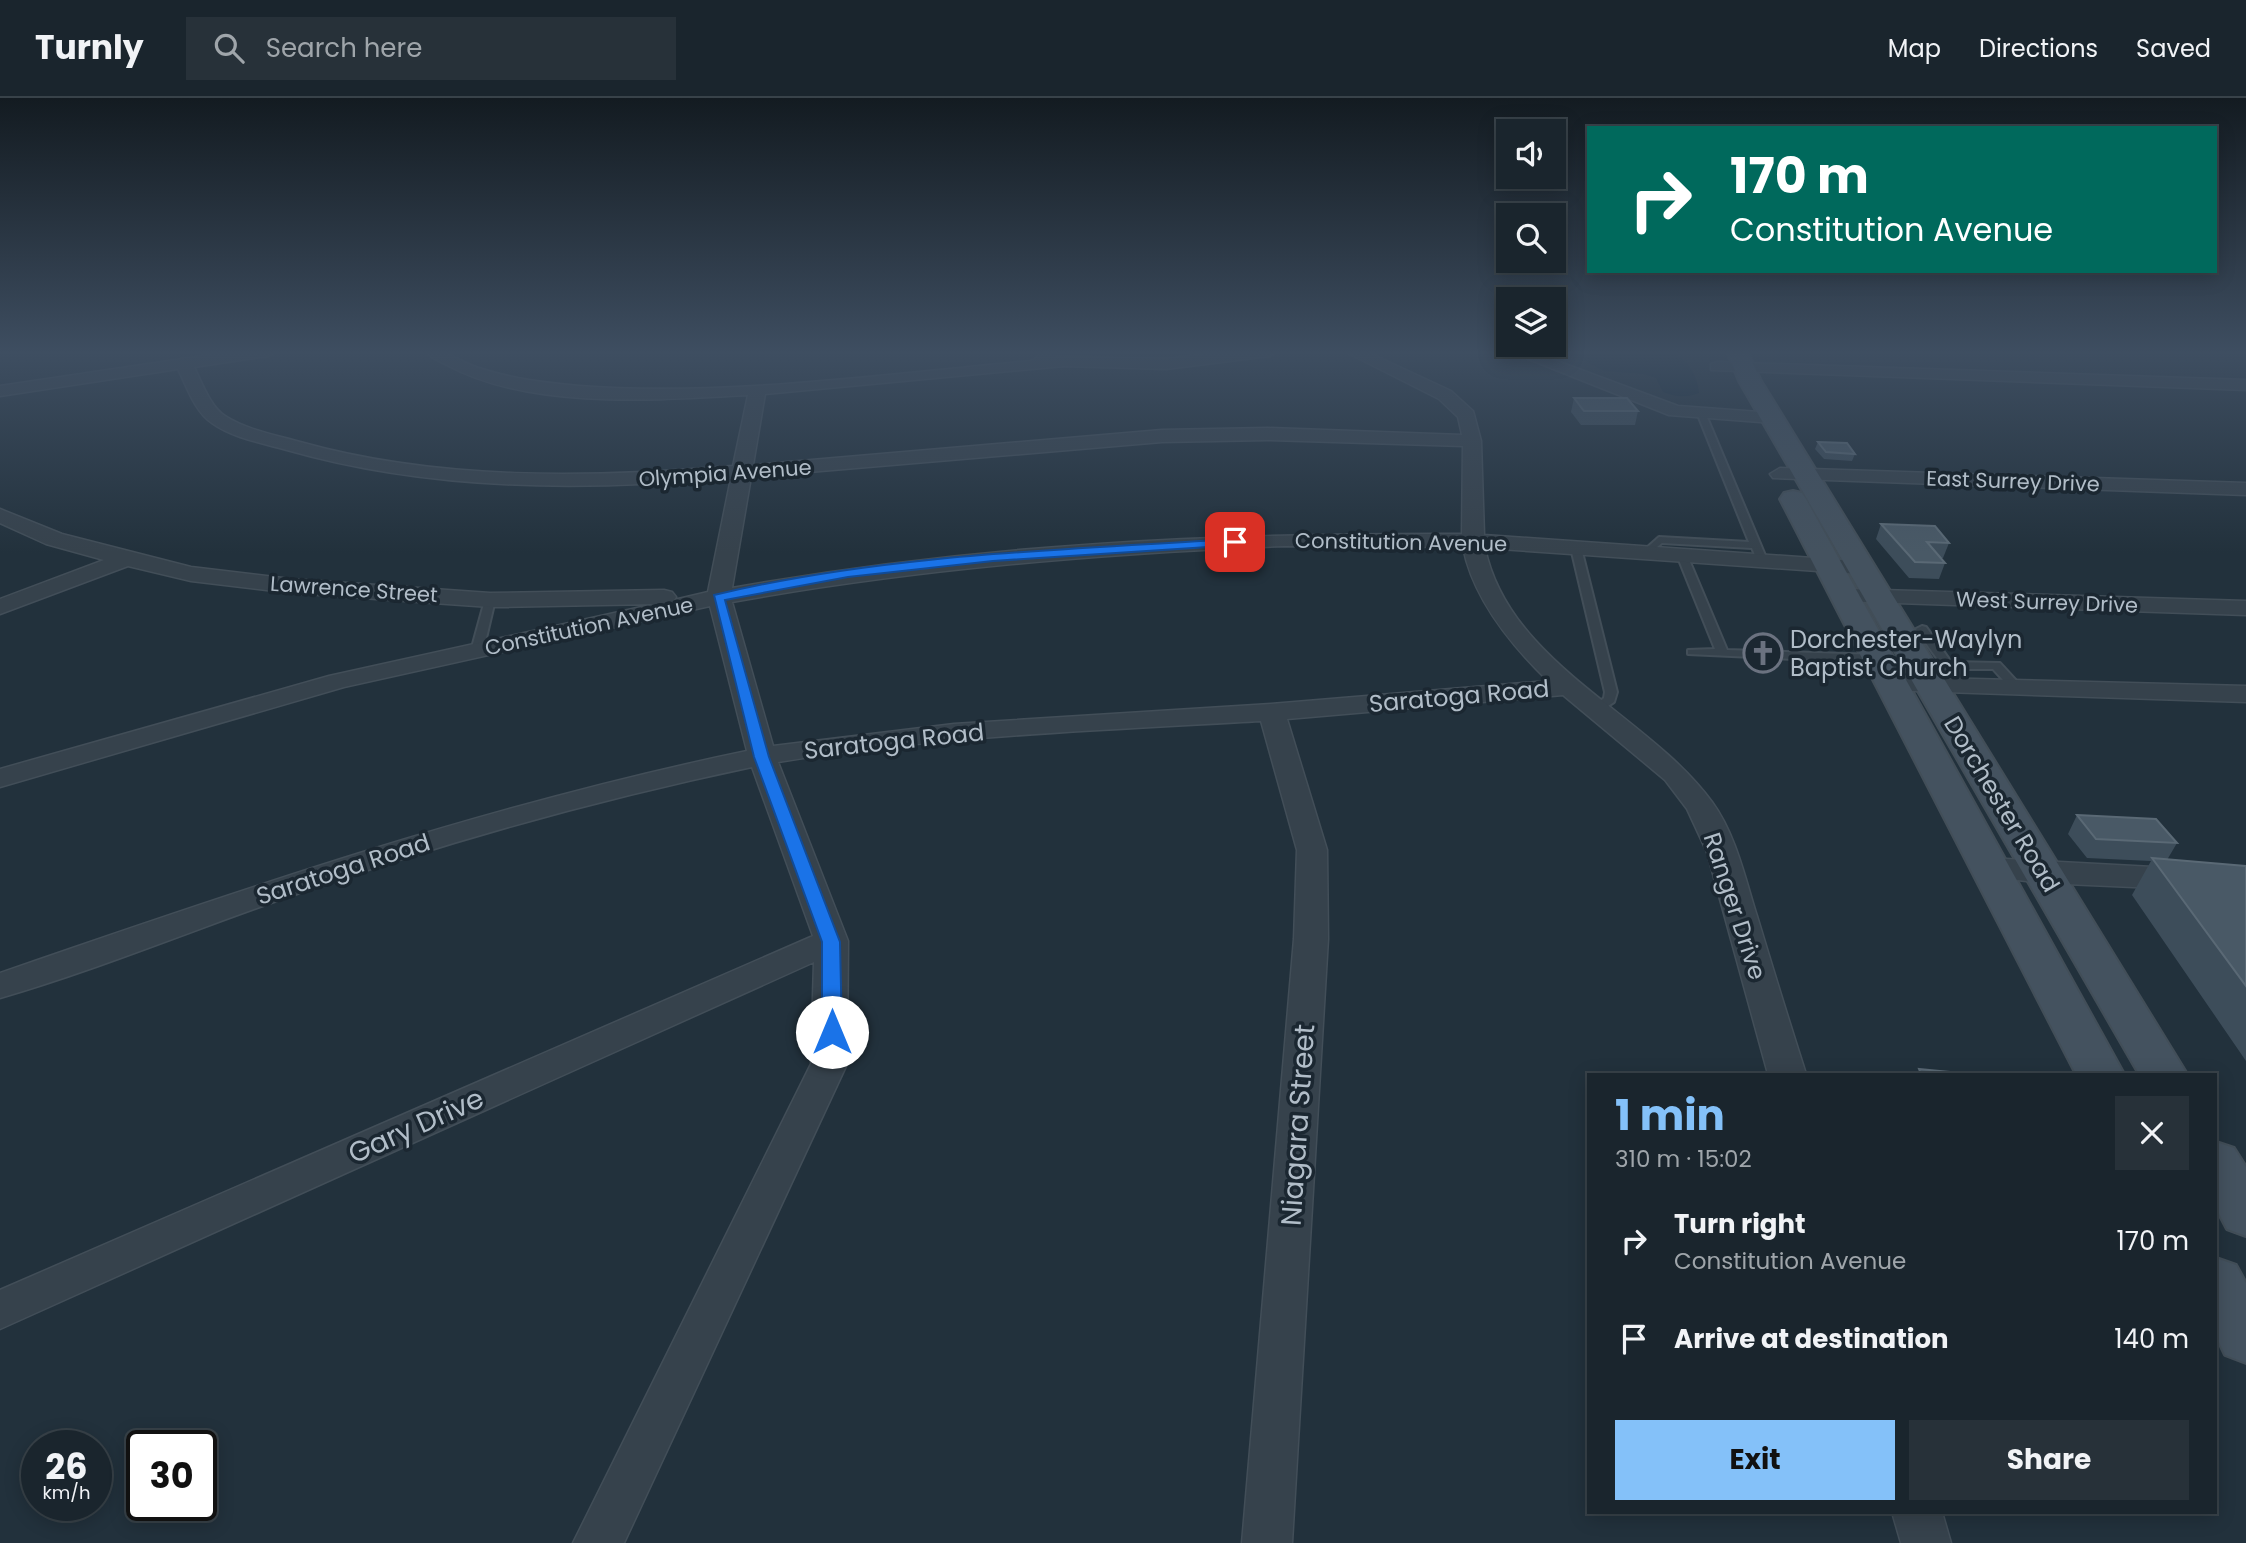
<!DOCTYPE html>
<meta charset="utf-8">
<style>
:root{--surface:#1a252d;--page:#273139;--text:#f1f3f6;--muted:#9fa5aa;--line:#384249;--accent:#84c1f9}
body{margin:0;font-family:Poppins,sans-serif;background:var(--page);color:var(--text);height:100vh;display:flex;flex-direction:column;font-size:26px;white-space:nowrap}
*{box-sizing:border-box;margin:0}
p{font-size:23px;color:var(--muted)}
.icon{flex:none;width:38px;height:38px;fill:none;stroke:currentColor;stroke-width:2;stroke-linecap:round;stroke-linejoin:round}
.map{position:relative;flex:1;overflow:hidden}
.panel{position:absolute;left:1587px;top:975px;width:630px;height:441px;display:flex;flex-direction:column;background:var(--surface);border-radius:0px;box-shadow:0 4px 18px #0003,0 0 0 2px var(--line)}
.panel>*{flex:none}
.banner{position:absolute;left:1587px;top:28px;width:630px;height:147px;border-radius:0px;box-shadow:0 4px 18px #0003,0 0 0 2px var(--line);background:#00695c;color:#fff;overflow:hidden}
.controls{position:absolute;left:1496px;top:21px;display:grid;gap:14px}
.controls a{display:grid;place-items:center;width:70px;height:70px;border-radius:0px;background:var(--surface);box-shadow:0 4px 18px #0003,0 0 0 2px var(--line);font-size:35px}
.speed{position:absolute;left:21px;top:1332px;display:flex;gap:14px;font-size:35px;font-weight:700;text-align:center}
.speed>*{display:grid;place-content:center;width:91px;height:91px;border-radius:50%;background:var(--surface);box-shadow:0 4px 18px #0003,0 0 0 2px var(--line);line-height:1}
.speed small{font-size:18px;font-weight:400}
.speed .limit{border:4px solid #111;border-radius:10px;background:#fff;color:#111}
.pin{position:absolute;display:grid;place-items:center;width:60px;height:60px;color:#fff;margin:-30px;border-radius:14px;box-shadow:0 4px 10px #0006}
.me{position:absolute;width:77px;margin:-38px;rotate:0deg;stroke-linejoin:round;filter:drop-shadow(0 0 5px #0008)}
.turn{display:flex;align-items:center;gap:24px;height:147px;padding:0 28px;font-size:32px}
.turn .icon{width:91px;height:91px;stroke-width:2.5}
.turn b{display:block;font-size:49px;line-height:60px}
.round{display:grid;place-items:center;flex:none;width:74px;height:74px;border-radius:0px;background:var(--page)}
.overview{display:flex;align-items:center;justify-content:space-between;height:119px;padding:0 28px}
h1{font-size:42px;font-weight:700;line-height:52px;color:var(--accent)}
.primary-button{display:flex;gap:14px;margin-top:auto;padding:14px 28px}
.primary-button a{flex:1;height:80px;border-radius:0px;background:var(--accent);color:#111;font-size:28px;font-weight:700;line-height:80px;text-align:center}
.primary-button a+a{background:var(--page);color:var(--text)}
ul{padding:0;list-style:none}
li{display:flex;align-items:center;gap:21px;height:98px;padding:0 28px}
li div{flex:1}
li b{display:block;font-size:26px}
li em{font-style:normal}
header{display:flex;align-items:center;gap:42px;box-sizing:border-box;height:98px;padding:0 35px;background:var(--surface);border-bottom:2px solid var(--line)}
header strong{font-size:33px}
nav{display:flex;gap:38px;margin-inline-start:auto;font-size:24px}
.search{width:490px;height:63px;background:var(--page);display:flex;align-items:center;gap:18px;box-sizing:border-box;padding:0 24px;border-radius:0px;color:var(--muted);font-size:26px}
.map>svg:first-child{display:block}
</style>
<header>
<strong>Turnly</strong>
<div class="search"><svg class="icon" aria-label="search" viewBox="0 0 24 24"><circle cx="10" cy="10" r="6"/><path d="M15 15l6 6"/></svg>Search here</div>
<nav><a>Map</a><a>Directions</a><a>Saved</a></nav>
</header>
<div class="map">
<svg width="2246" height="1445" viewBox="0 0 2246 1445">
<rect width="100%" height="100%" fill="#22313c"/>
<path fill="#152939" d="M 1550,253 L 1669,254 C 1686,259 1698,277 1699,295 C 1686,300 1676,299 1663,294 L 1656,280 L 1644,276 L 1604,273 L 1578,259 Z"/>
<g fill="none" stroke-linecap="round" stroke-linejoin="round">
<g stroke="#424e58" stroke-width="4">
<g id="lane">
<polygon points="1699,315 1706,317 1767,462 1766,464 1758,464 1752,450 1662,445 1646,458 1641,455 1659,439 1749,444 1698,317"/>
<polygon points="1576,447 1581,450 1617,594 1614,604 1596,616 1590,612 1604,600 1605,594 1571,450"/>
<polygon points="1682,454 1687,457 1727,552 1879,557 1885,561 1879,565 1688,556 1688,552 1715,551 1677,457"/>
<polygon points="490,499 495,502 483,553 481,555 473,555 471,553 485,502"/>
<polygon points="1922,528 1926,529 1951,564 2000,565 2023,590 2021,593 2013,593 1993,571 1957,571 1969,588 1967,591 1959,591 1916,531"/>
</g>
</g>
<g stroke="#424e58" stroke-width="3">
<g id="street">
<path d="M 236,253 L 276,253 L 268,258 L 194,269 C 202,285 210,308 225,318 C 247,332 275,337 300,344 C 439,383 590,380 733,368 L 748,297 C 656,302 530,312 447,267 C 439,263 430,260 425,253 C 453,253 456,263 479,270 C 512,281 546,285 579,288 C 729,299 882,276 1031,263 L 1039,258 L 1166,261 L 1232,253 L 1278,253 L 1270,258 L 1166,271 L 1064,268 L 765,296 L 753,367 L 1162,332 L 1268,330 L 1462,337 L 1458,319 L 1439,301 L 1344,253 L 1365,253 L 1451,293 L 1473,313 L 1481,343 L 1484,437 L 1869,464 L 1872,469 L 1869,474 L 1861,476 L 1485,450 C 1509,566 1648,616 1712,704 C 1736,737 1745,780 1757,818 C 1773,871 1789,923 1806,976 L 1768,976 L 1707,754 L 1687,711 L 1665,682 L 1563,597 L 1287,621 L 1327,752 L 1328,841 L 1292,1445 L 1242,1445 L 1294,841 L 1297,752 L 1261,623 C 1100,632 938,638 778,664 L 848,843 L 847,966 L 624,1445 L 573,1445 L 811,966 L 814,864 L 0,1231 L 0,1192 L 813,838 L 752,669 C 595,702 442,745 291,798 C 195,831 97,872 0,900 L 0,875 C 246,790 491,706 747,653 L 710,508 L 344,589 L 0,689 L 0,671 L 329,578 L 655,506 L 490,509 L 291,495 L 191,483 L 128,468 L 0,516 L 0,501 L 104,462 L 46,446 L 0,425 L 0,411 L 62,436 L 191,469 L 291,481 L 490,495 L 664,492 L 672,494 L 676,499 L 674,502 L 708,494 L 731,380 C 583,393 430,393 287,352 C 262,345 233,340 212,325 C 195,314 187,289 178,271 L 0,298 L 0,288 ZM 1268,342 L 1463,348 L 1462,436 C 1213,435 978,446 732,490 L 751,379 L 1162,344 ZM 1284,448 L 1463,449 C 1473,501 1511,547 1548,583 L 1271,606 L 954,626 L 773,648 L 732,504 C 915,471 1098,456 1284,448 Z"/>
<polygon points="1508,253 1530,253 1678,308 1773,315 1782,320 1773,325 1669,317"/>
<polygon points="1717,264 2246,282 2246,292 1711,272 1711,266"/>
<polygon points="1780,370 2246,385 2246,397 1773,380 1770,376"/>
<polygon points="1847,491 2246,503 2246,517 1839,503 1835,498 1839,493"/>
<polygon points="1894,579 2246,588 2246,604 1885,592 1881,587 1885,582"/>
<polygon points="1988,760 2246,774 2246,794 2043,785 1977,777 1972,770 1977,763"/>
<polygon points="1892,1414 1942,1414 1951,1445 1901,1445"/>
</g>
</g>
<g stroke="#424e58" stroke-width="4">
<g id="secondary">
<polygon points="1727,253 1747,253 1761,283 2187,976 2139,976 1739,283"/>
<polygon points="1793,393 1802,395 1806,401 2124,976 2076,976 1780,401 1784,395"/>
<polygon points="2216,1044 2234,1050 2246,1069 2246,1138 2227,1131 2216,1110"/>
<polygon points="2216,1160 2236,1167 2246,1185 2246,1265 2225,1257 2216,1238"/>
</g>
</g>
<use href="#lane" fill="#36424c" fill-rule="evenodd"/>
<use href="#street" fill="#36424c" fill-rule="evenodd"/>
<use href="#secondary" fill="#44525f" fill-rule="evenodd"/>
</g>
<g fill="#3d4d5a">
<polygon points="1574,300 1638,313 1635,327 1581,327 1571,314"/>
<polygon points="1818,344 1855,356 1852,363 1824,361 1815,351"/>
<polygon points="1881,426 1949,445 1943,460 1941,460 1945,465 1939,481 1909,480 1876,441"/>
<polygon points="2077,717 2177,745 2167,762 2246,768 2246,963 2132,797 2151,763 2087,760 2068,736"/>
</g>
<g fill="#495966" stroke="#5a6975" stroke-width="2">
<polygon points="1574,300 1627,300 1638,313 1584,313"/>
<polygon points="1818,344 1847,345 1855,356 1826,354"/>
<polygon points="1881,426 1935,428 1949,445 1927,444 1945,465 1915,464"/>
<polygon points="2077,717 2156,721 2177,745 2096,741"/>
<polygon points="2152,760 2246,768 2246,888"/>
<polygon points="1919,971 1971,976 1921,976"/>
</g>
<linearGradient id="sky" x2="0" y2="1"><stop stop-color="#131b21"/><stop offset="0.56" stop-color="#3e4e61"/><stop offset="1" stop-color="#3e4e61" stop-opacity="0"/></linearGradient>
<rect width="2246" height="455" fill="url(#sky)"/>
<path fill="#1a73e8" stroke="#114b97" stroke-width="2" d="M 1235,441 L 1241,444 L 1239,447 L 993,463 L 848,479 L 725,502 L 769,659 L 840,844 L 842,934 L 832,941 L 825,939 L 822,934 L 822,844 L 754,659 L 714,497 C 884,456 1061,452 1235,441 Z"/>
<defs>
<g id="church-ring" transform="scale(2.0125)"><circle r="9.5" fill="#1b2731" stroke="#6b7280" stroke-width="1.5"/><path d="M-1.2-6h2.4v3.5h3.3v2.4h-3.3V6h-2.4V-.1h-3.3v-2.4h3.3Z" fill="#6b7280"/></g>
</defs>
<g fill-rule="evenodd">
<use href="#church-ring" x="1763" y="555"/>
</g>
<g text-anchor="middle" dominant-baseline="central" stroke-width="7" stroke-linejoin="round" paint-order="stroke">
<g font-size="21" fill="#b1bdc8" stroke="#1b2731">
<text transform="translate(725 375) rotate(-4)">Olympia Avenue</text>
<text transform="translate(2013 383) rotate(2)">East Surrey Drive</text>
<text transform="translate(1401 444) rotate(1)">Constitution Avenue</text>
<text transform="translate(354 491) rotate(4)">Lawrence Street</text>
<text transform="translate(2047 504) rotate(2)">West Surrey Drive</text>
<text transform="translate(589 528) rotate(-12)">Constitution Avenue</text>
</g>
<g font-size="24" fill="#b1bdc8" stroke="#1b2731" text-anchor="start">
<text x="1790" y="541">Dorchester-Waylyn<tspan x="1790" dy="28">Baptist Church</tspan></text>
</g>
<g font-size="24" fill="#b1bdc8" stroke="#1b2731">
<text transform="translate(1459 598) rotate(-5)">Saratoga Road</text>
<text transform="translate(894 643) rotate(-6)">Saratoga Road</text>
<text transform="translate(2002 706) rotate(59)">Dorchester Road</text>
<text transform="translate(343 771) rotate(-18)">Saratoga Road</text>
<text transform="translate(1735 808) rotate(72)">Ranger Drive</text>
</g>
<g font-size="28" fill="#b1bdc8" stroke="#1b2731">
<text transform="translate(1298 1027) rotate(-86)">Niagara Street</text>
<text transform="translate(416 1028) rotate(-24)">Gary Drive</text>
</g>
</g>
</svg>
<div class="controls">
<a><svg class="icon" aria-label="sound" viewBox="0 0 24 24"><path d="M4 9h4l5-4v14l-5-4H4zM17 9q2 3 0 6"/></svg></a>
<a><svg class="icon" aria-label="search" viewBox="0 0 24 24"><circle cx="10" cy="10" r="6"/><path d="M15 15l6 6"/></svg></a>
<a><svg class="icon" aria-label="layers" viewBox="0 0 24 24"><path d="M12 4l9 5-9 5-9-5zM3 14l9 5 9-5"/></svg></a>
</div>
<div class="speed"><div>26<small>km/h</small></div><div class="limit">30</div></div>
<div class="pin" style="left:1235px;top:444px;background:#d93025"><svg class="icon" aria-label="arrive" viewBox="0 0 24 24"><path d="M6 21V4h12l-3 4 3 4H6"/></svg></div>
<svg class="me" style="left:832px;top:934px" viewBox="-20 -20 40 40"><circle r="19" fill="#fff"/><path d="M0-13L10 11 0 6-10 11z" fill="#1a73e8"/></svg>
<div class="banner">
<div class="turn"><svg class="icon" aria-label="right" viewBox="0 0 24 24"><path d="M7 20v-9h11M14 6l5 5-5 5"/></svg><div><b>170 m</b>Constitution Avenue</div></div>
</div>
<section class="panel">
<div class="overview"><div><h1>1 min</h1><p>310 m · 15:02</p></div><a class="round"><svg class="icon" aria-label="close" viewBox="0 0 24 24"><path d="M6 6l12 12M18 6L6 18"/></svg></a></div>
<ul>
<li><svg class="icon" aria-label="right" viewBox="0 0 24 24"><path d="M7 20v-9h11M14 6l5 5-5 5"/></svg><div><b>Turn right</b><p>Constitution Avenue</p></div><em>170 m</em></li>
<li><svg class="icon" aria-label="arrive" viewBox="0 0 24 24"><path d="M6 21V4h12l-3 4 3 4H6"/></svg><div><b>Arrive at destination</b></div><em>140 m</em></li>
</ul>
<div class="primary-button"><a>Exit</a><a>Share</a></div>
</section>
</div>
